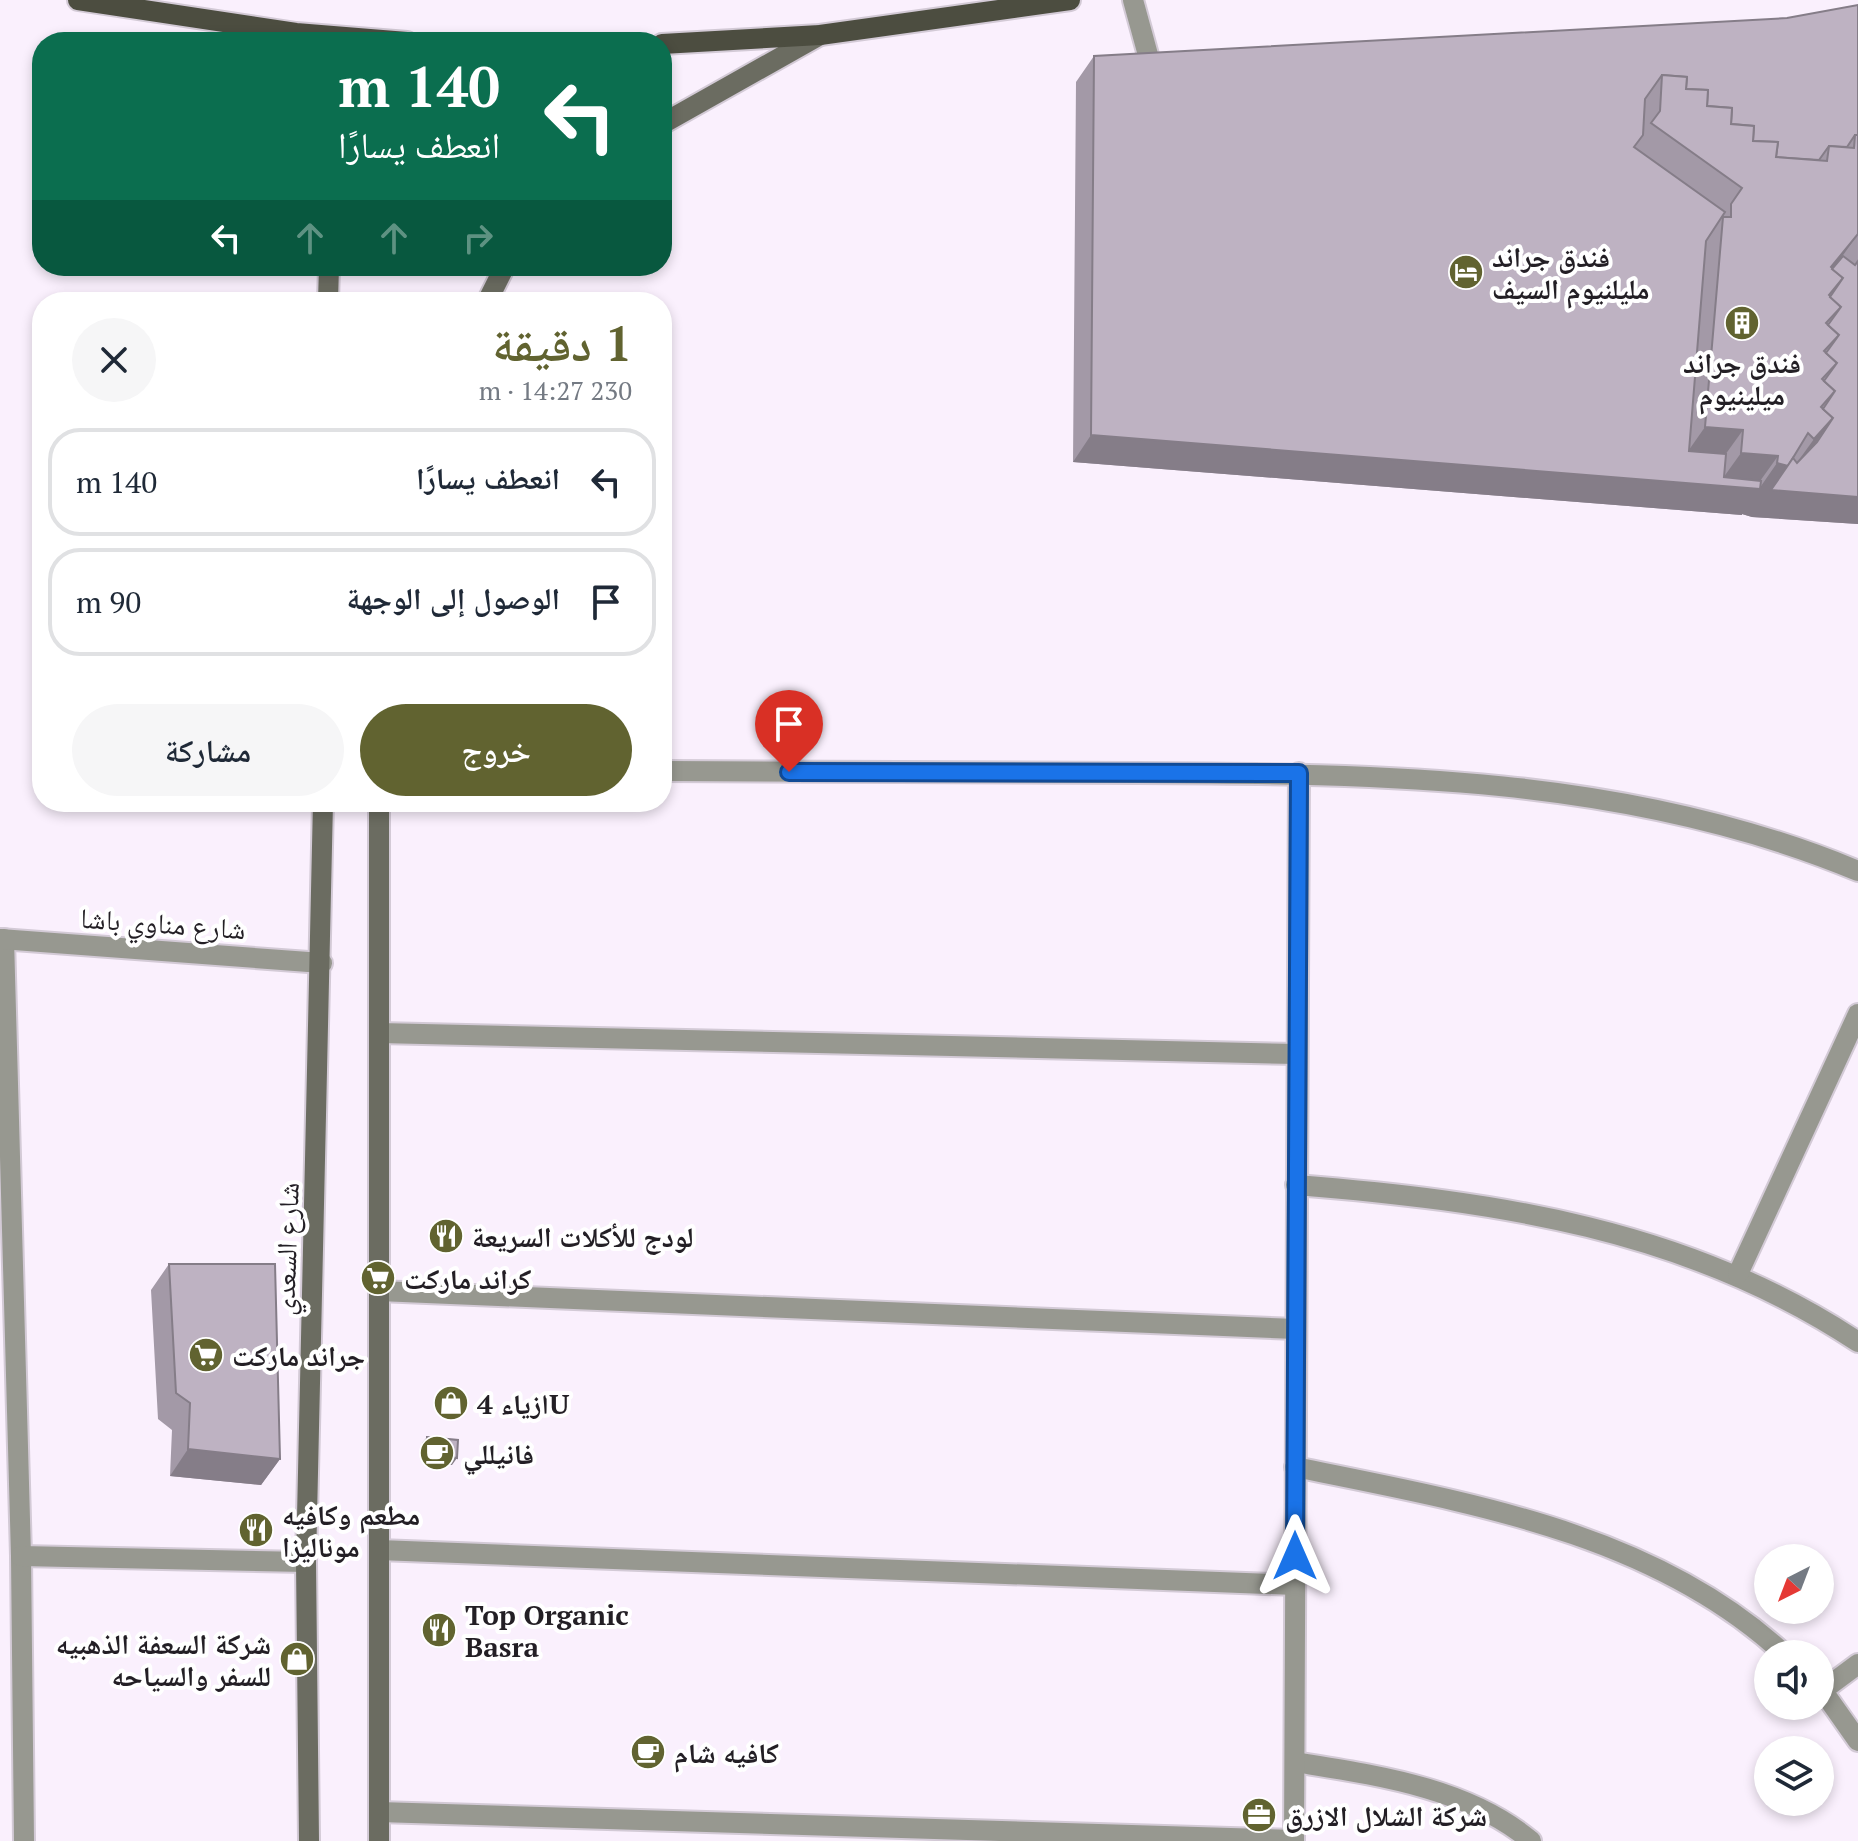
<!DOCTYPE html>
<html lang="ar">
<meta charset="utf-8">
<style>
:root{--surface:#fff;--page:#f6f6f7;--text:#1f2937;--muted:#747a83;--line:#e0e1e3;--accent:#616330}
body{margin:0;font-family:"PT Serif","Noto Naskh Arabic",serif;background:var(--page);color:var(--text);direction:rtl;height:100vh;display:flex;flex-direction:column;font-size:30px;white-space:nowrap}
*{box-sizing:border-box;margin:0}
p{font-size:26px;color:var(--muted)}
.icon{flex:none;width:44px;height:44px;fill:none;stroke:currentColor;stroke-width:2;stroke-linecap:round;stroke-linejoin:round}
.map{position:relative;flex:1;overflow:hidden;direction:ltr}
.panel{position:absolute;left:32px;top:292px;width:640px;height:520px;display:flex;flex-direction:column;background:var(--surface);border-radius:32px;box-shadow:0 4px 12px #0003;direction:rtl}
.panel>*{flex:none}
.top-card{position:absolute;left:32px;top:32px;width:640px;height:244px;border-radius:32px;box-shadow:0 4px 12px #0003;direction:rtl;background:#0b6e4f;color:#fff;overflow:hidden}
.needle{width:52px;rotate:222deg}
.controls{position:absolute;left:1754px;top:1544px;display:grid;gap:16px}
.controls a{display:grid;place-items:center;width:80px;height:80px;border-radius:50%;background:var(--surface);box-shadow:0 4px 12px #0003;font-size:40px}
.pin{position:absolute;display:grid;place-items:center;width:68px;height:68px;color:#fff;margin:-82px -34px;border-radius:50% 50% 50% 0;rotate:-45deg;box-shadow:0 0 8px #0007}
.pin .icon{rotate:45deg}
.me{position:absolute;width:88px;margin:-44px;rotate:0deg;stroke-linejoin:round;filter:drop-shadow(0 0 6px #0008)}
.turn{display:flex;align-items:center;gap:28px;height:168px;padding:0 40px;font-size:36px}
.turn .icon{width:104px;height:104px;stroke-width:2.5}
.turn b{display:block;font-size:56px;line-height:68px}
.lanes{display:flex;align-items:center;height:76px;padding:0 40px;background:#0003;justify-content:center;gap:40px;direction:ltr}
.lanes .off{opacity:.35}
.round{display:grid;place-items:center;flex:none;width:84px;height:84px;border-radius:42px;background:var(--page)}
.headline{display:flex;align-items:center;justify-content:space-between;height:136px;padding:0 40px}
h1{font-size:48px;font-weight:600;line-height:60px;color:var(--accent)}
.primary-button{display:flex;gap:16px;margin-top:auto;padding:16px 40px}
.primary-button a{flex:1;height:92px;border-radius:48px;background:var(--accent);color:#fff;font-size:32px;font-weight:600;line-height:92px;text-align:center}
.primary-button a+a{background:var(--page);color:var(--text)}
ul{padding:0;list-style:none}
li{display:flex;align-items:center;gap:24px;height:108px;margin:0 16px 12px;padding:0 24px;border:4px solid var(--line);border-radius:32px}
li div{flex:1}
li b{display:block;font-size:30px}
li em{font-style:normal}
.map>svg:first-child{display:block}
</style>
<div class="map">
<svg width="1858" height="1841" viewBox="0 0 1858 1841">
<rect width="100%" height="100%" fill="#faf0fd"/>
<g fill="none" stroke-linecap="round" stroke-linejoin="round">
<g stroke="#d3cad6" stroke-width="24">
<g id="minor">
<polyline points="1133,0 1154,77"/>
<polyline points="4,939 21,1556 24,1841"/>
<polyline points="379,1033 1297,1054"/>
<path d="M 1296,1185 C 1496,1201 1688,1229 1858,1342"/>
<polyline points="1738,1274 1858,1014"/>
<polyline points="379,1291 1296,1329"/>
<path d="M 1295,1467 C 1465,1502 1653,1532 1784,1654"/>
<polyline points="379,1550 1295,1585"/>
<polyline points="21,1556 306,1562"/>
<polyline points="1820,1687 1858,1741"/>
<polyline points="1823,1690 1858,1664"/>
<path d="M 1295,1762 C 1374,1775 1467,1787 1531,1841"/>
<polyline points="379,1812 1294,1840"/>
<polyline points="1294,1841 1299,773"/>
</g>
</g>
<g stroke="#d3cad6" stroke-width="24">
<g id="tertiary">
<path d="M 662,771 C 820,772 978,772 1136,773 C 1381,774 1628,775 1858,871"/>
<polyline points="0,939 322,963"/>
</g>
</g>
<g stroke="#d3cad6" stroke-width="24">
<g id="secondary">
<polyline points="662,124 820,35"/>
<polyline points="328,302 329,266"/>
<polyline points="487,302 505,266"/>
<polyline points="379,802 379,1841"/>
<polyline points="309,1841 306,1562 323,802"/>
</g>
</g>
<g stroke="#d3cad6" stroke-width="24">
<g id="primary">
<polyline points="78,0 296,33 407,42"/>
<polyline points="662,44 820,35 1070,0"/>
</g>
</g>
<use href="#minor" stroke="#979890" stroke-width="20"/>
<use href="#tertiary" stroke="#979890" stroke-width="20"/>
<use href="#secondary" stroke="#6b6c61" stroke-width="20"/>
<use href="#primary" stroke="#4c4d40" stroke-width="20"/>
</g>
<g fill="#a399a7">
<polygon points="1858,5 1858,524 1752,517 1742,514 1742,515 1073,462 1076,82 1094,56 1787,18"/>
<polygon points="169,1264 280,1459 261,1485 170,1476 172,1430 158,1419 151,1290"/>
<polygon points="427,1437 452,1465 422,1460 422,1443"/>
</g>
<g fill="#857d88">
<polygon points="1858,234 1824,282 1831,267"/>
<polygon points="1833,418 1798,468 1778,489 1814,439"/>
<polygon points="1705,427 1743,430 1707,480 1670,477"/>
<polygon points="1091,435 1718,485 1741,453 1778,456 1755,488 1759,489 1777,463 1788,466 1858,497 1858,524 1752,517 1742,514 1742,515 1073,462"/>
<polygon points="188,1449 280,1459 261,1485 170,1476"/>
<polygon points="427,1453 457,1458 452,1465 422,1460"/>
</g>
<g fill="#beb2c2" stroke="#857d88" stroke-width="2">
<polygon points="1858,5 1858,135 1855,135 1847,147 1829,146 1819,160 1776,157 1778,142 1753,141 1754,126 1731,124 1732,108 1707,106 1708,90 1686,89 1687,77 1662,75 1645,99 1643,135 1634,147 1725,212 1706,241 1689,451 1726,454 1724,477 1761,481 1760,489 1091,435 1094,56 1787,18"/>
<polygon points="1662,75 1687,77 1686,89 1708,90 1707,106 1732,108 1731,124 1754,126 1753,141 1778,142 1776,157 1827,161 1829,146 1854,148 1855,135 1858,135 1858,234 1831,267 1843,278 1829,295 1841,307 1826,323 1839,335 1824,351 1837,363 1822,379 1835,391 1821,407 1833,418 1814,439 1808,433 1788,466 1777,463 1778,456 1741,453 1743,430 1705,427 1723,217 1731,217 1731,204 1742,188 1651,123 1660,111"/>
<polygon points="1843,256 1855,265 1858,261 1858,497 1771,490 1793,458 1797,463 1817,442 1833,418 1823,409 1835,391 1824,381 1837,363 1826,353 1839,335 1828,325 1841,307 1830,297 1843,278 1832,269"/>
<polygon points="169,1264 275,1264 280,1459 188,1449 190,1403 176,1393"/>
<polygon points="427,1437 458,1440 457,1458 427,1453"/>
</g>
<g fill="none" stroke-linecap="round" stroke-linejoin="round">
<g stroke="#114b97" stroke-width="20">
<polyline id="route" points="789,772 1299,773 1295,1556"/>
</g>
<use href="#route" stroke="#1a73e8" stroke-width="14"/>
</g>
<defs>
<g id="hotel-disc" transform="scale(1.8)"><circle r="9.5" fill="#616330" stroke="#fff"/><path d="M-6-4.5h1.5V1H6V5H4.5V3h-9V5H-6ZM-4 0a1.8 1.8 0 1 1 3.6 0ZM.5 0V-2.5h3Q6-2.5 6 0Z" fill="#fff"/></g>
<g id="building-disc" transform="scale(1.8)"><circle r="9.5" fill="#616330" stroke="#fff"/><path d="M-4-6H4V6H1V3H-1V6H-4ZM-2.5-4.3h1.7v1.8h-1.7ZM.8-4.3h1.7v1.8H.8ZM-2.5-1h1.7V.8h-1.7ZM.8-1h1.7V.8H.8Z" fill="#fff"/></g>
<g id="restaurant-disc" transform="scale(1.8)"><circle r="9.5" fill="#616330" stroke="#fff"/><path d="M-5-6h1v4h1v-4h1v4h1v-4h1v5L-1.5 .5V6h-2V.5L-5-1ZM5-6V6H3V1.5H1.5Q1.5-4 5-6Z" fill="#fff"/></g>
<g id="supermarket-disc" transform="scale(1.8)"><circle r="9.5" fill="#616330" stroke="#fff"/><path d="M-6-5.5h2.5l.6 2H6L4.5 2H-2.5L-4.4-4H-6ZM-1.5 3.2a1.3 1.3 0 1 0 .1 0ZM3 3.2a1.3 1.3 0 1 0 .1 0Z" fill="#fff"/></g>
<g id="shop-disc" transform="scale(1.8)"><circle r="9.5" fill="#616330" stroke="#fff"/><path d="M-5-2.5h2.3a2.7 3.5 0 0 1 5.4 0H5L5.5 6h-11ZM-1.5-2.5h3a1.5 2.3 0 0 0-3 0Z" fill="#fff"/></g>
<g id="cafe-disc" transform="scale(1.8)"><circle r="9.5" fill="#616330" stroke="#fff"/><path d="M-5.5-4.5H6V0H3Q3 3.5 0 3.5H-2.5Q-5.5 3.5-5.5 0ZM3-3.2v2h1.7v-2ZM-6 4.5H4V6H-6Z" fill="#fff"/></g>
<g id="office-disc" transform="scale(1.8)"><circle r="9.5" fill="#616330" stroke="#fff"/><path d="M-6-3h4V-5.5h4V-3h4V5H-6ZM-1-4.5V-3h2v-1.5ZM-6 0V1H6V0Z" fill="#fff"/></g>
</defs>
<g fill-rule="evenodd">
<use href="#hotel-disc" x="1466" y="272"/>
<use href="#building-disc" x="1742" y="323"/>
<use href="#restaurant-disc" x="446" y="1236"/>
<use href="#supermarket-disc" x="378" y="1278"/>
<use href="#supermarket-disc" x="206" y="1355"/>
<use href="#shop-disc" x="451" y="1403"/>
<use href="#cafe-disc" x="437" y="1453"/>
<use href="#restaurant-disc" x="256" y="1530"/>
<use href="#restaurant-disc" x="439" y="1630"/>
<use href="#shop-disc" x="297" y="1659"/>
<use href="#cafe-disc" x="648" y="1752"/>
<use href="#office-disc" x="1259" y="1815"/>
</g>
<g text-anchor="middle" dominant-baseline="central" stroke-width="8" stroke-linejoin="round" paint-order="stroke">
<g font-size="28" font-weight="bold" fill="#231f25" stroke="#fff" text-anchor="start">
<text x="1492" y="256">فندق جراند<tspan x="1492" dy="32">مليلنيوم السيف</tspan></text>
<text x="1742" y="362" text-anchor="middle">فندق جراند<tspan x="1742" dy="32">ميلينيوم</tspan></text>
<text x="472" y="1236">لودج للأكلات السريعة</text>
<text x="404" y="1278">كراند ماركت</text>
<text x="232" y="1355">جراند ماركت</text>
<text x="477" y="1403">ازياء 4U</text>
<text x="463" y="1453">فانيللي</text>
<text x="282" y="1514">مطعم وكافيه<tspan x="282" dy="32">موناليزا</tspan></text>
<text x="465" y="1614">Top Organic<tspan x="465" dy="32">Basra</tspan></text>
<text x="271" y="1643" text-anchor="end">شركة السعفة الذهبيه<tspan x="271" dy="32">للسفر والسياحه</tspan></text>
<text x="674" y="1752">كافيه شام</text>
<text x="1285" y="1815">شركة الشلال الازرق</text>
</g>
<g font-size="28" fill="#231f25" stroke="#fff">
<text transform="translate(163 923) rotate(4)">شارع مناوي باشا</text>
<text transform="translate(286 1249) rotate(-88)">شارع السعدي</text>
</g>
</g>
</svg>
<div class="controls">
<a><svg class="needle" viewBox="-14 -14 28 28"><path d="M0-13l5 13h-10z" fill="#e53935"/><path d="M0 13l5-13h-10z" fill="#747a83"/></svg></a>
<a><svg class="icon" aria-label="sound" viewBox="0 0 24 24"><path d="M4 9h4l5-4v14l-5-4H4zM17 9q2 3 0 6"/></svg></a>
<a><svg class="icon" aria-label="layers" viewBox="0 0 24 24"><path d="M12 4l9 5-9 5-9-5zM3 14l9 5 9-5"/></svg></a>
</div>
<div class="pin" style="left:789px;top:772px;background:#d93025"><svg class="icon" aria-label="arrive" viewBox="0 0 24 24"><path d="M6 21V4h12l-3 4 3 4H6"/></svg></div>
<svg class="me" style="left:1295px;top:1556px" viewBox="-20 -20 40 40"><path d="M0-17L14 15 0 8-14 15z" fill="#1a73e8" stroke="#fff" stroke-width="4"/></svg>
<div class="top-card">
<div class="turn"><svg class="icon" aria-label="left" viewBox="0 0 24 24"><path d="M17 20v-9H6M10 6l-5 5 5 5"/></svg><div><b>140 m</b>انعطف يسارًا</div></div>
<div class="lanes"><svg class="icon" aria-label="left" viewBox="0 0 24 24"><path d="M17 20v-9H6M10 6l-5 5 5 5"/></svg><svg class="icon off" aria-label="ahead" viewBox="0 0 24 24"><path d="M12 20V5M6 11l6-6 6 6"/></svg><svg class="icon off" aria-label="ahead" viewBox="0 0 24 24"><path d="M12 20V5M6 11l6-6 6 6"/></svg><svg class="icon off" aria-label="right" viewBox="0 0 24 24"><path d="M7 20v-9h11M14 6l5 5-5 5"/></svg></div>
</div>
<section class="panel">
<div class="headline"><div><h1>1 دقيقة</h1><p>230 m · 14:27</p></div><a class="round"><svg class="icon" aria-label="close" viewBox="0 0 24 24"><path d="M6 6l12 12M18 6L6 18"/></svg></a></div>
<ul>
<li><svg class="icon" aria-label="left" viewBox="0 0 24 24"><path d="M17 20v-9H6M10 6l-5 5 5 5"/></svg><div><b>انعطف يسارًا</b></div><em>140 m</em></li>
<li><svg class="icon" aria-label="arrive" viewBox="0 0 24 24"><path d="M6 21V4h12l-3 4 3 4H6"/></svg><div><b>الوصول إلى الوجهة</b></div><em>90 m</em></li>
</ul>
<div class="primary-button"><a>خروج</a><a>مشاركة</a></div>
</section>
</div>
